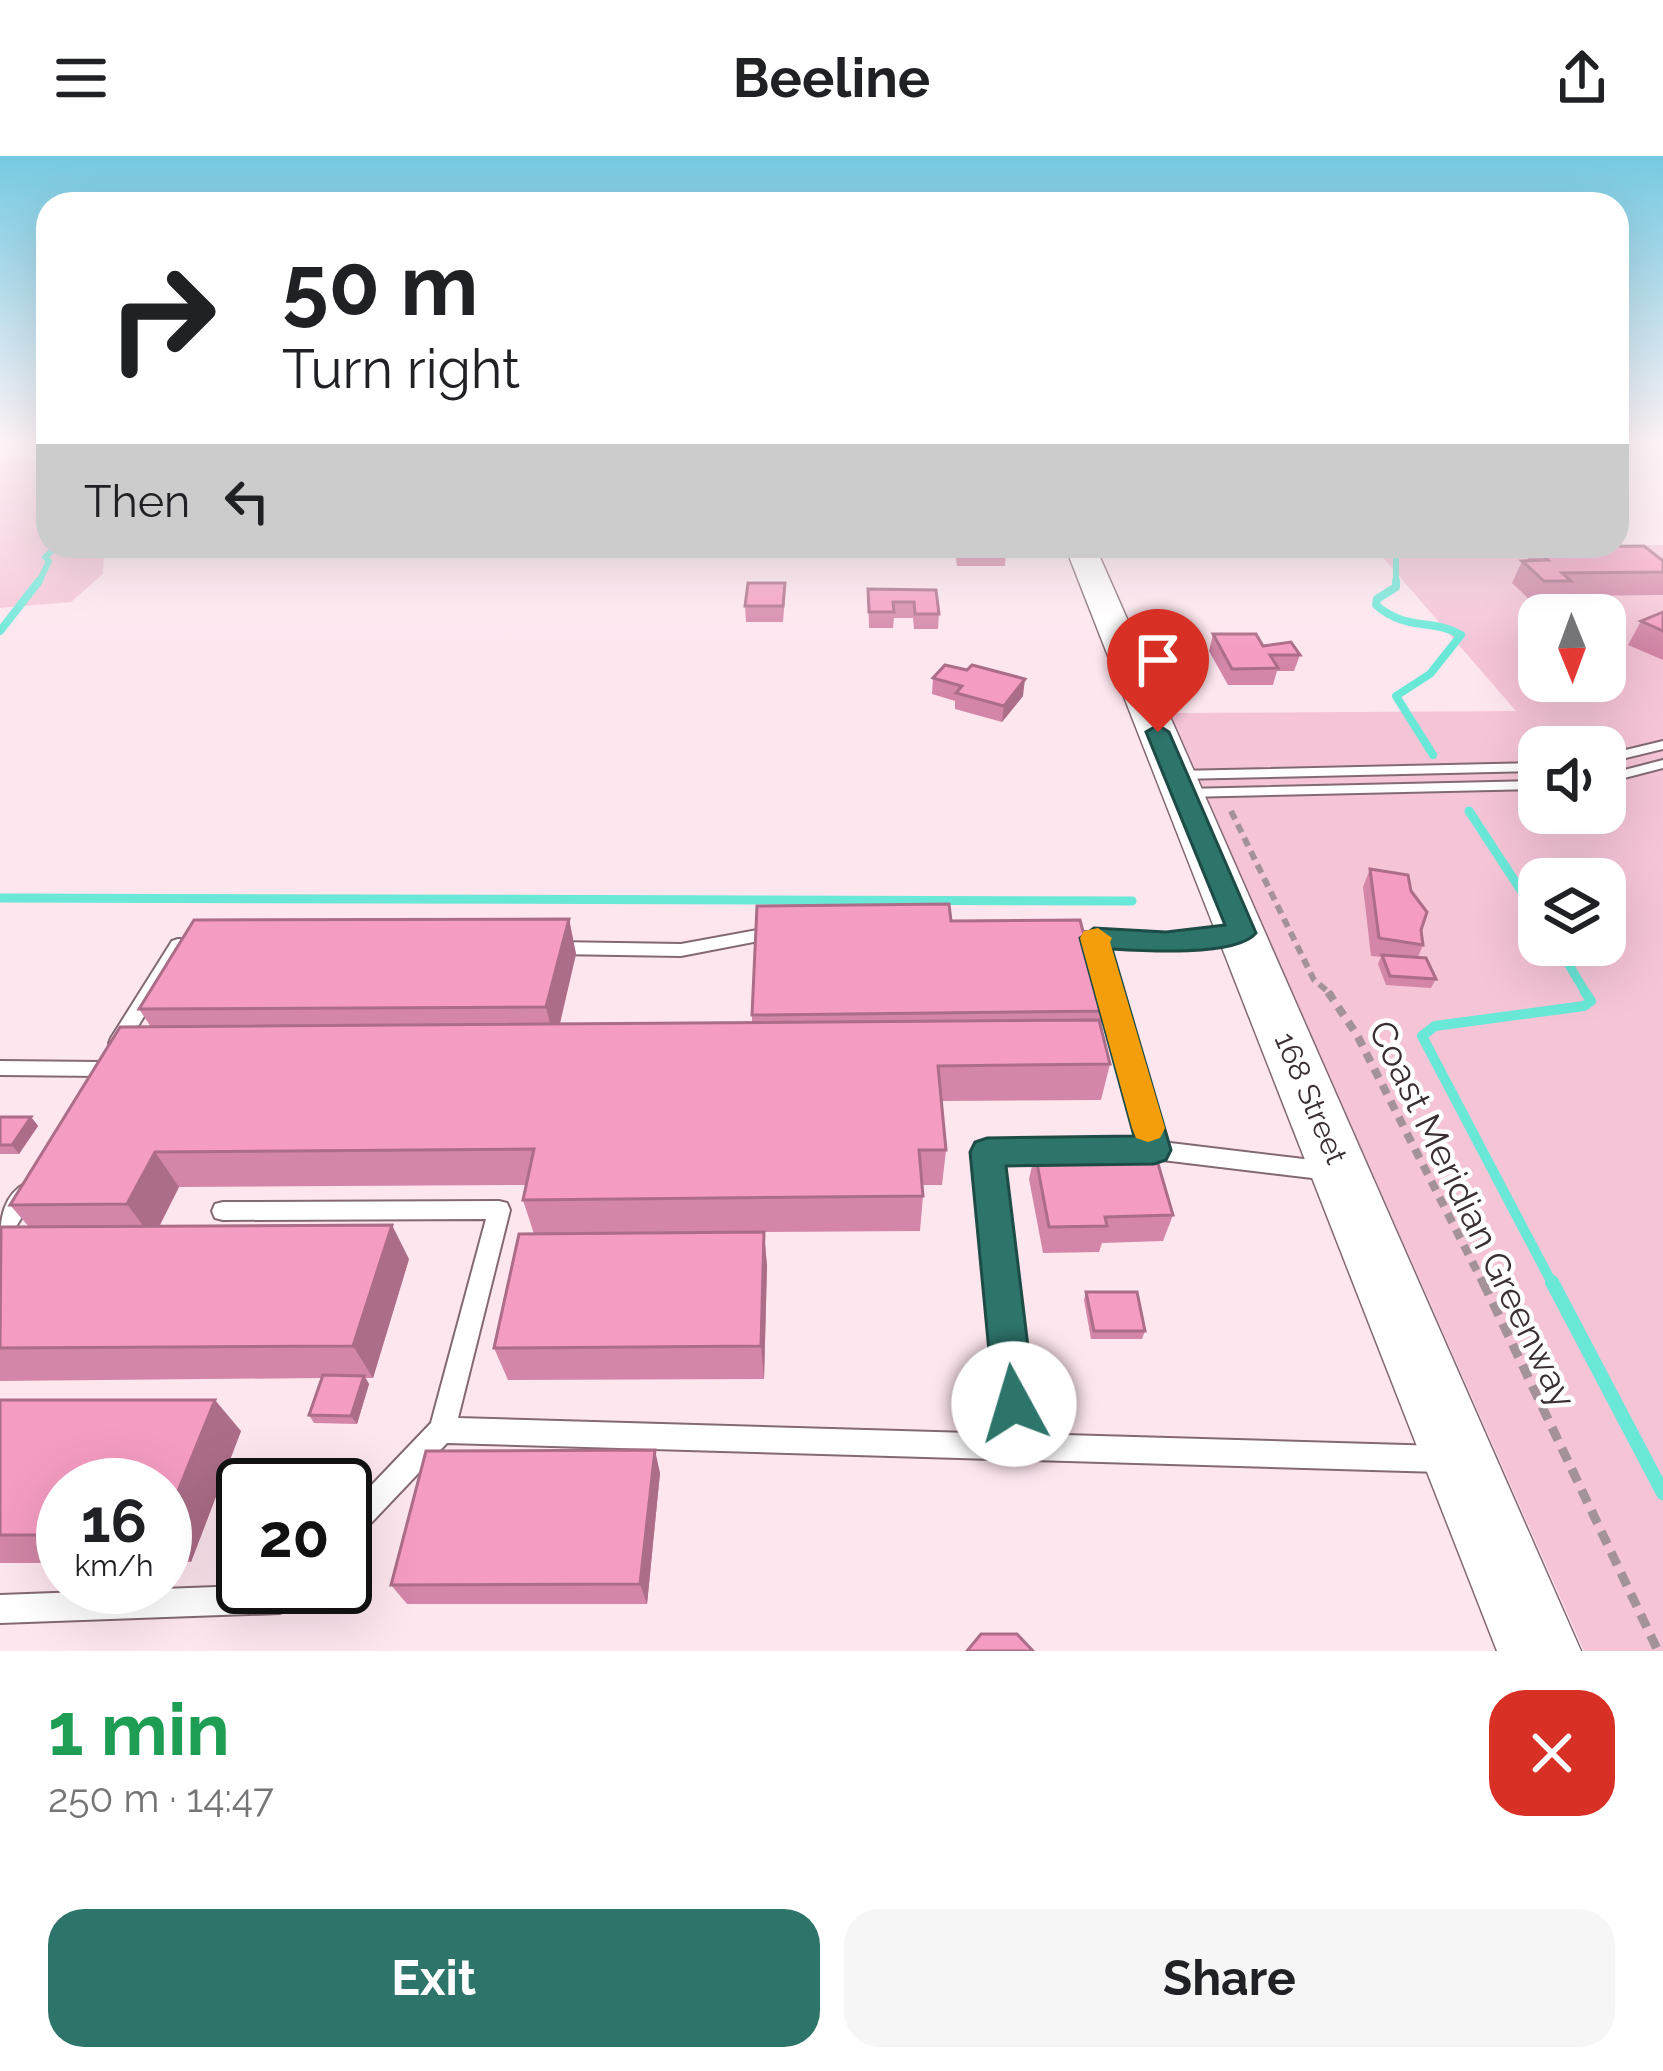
<!DOCTYPE html>
<meta charset="utf-8">
<style>
:root{--surface:#fff;--page:#f6f6f6;--text:#202124;--muted:#757577;--accent:#2d746b}
body{margin:0;font-family:Raleway,sans-serif;background:var(--page);color:var(--text);height:100vh;display:flex;flex-direction:column;font-size:45px;white-space:nowrap}
*{box-sizing:border-box;margin:0}
p{font-size:39px;color:var(--muted)}
.icon{flex:none;width:66px;height:66px;fill:none;stroke:currentColor;stroke-width:2;stroke-linecap:round;stroke-linejoin:round}
.map{position:relative;height:1495px;overflow:hidden}
.side{display:flex;flex-direction:column;background:var(--surface);flex:1}
.side>*{flex:none}
.top-card{position:absolute;left:36px;top:36px;width:1593px;height:366px;border-radius:36px;box-shadow:0 12px 48px #0002;background:#fff;color:var(--text);overflow:hidden}
.needle{width:78px;rotate:179deg}
.tools{position:absolute;left:1518px;top:438px;display:grid;gap:24px}
.tools a{display:grid;place-items:center;width:108px;height:108px;border-radius:24px;background:var(--surface);box-shadow:0 12px 48px #0002;font-size:60px}
.speed{position:absolute;left:36px;top:1302px;display:flex;gap:24px;font-size:60px;font-weight:700;text-align:center}
.speed>*{display:grid;place-content:center;width:156px;height:156px;border-radius:50%;background:var(--surface);box-shadow:0 12px 48px #0002;line-height:1}
.speed small{font-size:30px;font-weight:400}
.speed .limit{border:6px solid #111;border-radius:18px;background:#fff;color:#111}
.pin{position:absolute;display:grid;place-items:center;width:102px;height:102px;color:#fff;margin:-123px -51px;border-radius:50% 50% 50% 0;rotate:-45deg;box-shadow:0 0 12px #0007}
.pin .icon{rotate:45deg}
.me{position:absolute;width:132px;margin:-66px;rotate:354deg;stroke-linejoin:round;filter:drop-shadow(0 0 9px #0008)}
.turn{display:flex;align-items:center;gap:42px;height:252px;padding:0 48px;font-size:54px}
.turn .icon{width:156px;height:156px;stroke-width:2.5}
.turn b{display:block;font-size:84px;line-height:102px}
.then{display:flex;align-items:center;height:114px;padding:0 48px;background:#0003;gap:24px;font-size:45px}
.round{display:grid;place-items:center;flex:none;width:126px;height:126px;border-radius:36px;background:var(--page)}
.head{display:flex;align-items:center;justify-content:space-between;height:204px;padding:0 48px}
h1{font-size:72px;font-weight:700;line-height:90px;color:#1e9e55}
.action{display:flex;gap:24px;margin-top:auto;padding:24px 48px}
.action a{flex:1;height:138px;border-radius:36px;background:var(--accent);color:#fff;font-size:48px;font-weight:700;line-height:138px;text-align:center}
.action a+a{background:var(--page);color:var(--text)}
header{display:flex;justify-content:space-between;align-items:center;height:156px;padding:0 48px;background:var(--surface);font-size:54px;font-weight:700}
.map>svg:first-child{display:block}
</style>
<header><svg class="icon" aria-label="menu" viewBox="0 0 24 24"><path d="M4 6h16M4 12h16M4 18h16"/></svg>Beeline<svg class="icon" aria-label="share" viewBox="0 0 24 24"><path d="M12 15V3M7 8l5-5 5 5M5 13v7h14v-7"/></svg></header>
<div class="map">
<svg width="1663" height="1495" viewBox="0 0 1663 1495">
<rect width="100%" height="100%" fill="#fee6ef"/>
<g fill="#f5c4d7" fill-rule="evenodd">
<polygon points="0,302 48,302 48,390 104,390 103,418 71,446 0,452"/>
<path d="M 1663,389 L 1663,1495 L 1584,1495 L 1169,557 L 1516,555 L 1373,390 ZM 1539,459 L 1605,459 L 1605,525 L 1539,525 ZM 1539,591 L 1605,591 L 1605,657 L 1539,657 ZM 1539,723 L 1605,723 L 1605,789 L 1539,789 Z"/>
</g>
<g fill="none" stroke-linecap="round" stroke-linejoin="round">
<g stroke="#69e8d8" stroke-width="6">
<polyline points="1396,390 1396,428"/>
<polyline points="38,428 49,405 45,401 58,390"/>
</g>
<g stroke="#69e8d8" stroke-width="8">
<path d="M 1396,425 L 1396,431 L 1377,443 L 1376,449 C 1407,476 1433,462 1461,479 L 1430,518 L 1396,540 L 1433,599"/>
<polyline points="0,475 39,425"/>
</g>
<g stroke="#69e8d8" stroke-width="9">
<polyline points="1469,655 1539,762"/>
<polyline points="0,742 1132,745"/>
<polyline points="1557,789 1587,839"/>
</g>
<polyline stroke="#69e8d8" stroke-width="10" points="1553,1129 1422,880 1435,870 1584,850 1591,845 1585,836"/>
<polyline stroke="#69e8d8" stroke-width="14" points="1552,1126 1663,1337"/>
<g stroke="#836973" stroke-width="4">
<g id="lane">
<polygon points="1663,585 1663,593 1605,607 1605,599"/>
<polygon points="1663,604 1663,612 1605,627 1605,619"/>
<polygon points="1539,607 1539,615 1176,623 1169,619 1176,615"/>
<polygon points="1539,625 1539,633 1185,641 1178,637 1185,633"/>
<polygon points="774,771 780,773 782,777 780,781 681,800 555,798 546,792 555,786 681,788"/>
<polygon points="1235,772 1241,774 1244,778 1241,782 1166,792 1105,789 1162,986 1329,1006 1336,1009 1339,1015 1336,1021 1329,1024 1154,1003 998,1004 1030,1278 1440,1290 1449,1294 1453,1303 1449,1312 1440,1316 447,1287 354,1385 345,1389 345,1357 431,1267 486,1063 223,1064 215,1062 212,1055 215,1048 223,1046 499,1045 507,1047 510,1054 458,1262 1005,1278 977,996 980,990 987,987 1141,986 1087,788 1064,787 1055,781 1064,775 1166,780"/>
<polygon points="178,783 199,783 208,789 199,795 183,795 125,892 118,894 111,892 109,887 111,882 172,785"/>
<polygon points="0,905 102,906 109,908 112,913 109,918 102,920 0,919"/>
<path d="M 26,1027 L 34,1030 L 37,1036 L 8,1084 L 0,1087 C 0,1063 3,1039 26,1027 Z"/>
<path d="M 243,1430 L 306,1431 C 301,1444 293,1452 280,1457 L 0,1467 L 0,1439 Z"/>
</g>
</g>
<g stroke="#836973" stroke-width="3">
<polygon id="secondary" points="1065,390 1095,390 1581,1495 1497,1495"/>
</g>
<polyline stroke="#a49299" stroke-width="6" stroke-dasharray="9 6" stroke-linecap="butt" points="1231,655 1314,824 1332,839"/>
<polyline stroke="#a49299" stroke-width="8" stroke-dasharray="10 8" stroke-linecap="butt" points="1328,836 1357,879 1484,1129"/>
<polyline stroke="#a49299" stroke-width="9" stroke-dasharray="14 9" stroke-linecap="butt" points="1483,1126 1658,1495"/>
<use href="#lane" fill="#fff" fill-rule="evenodd"/>
<use href="#secondary" fill="#fff" fill-rule="evenodd"/>
</g>
<g fill="#d386a7">
<rect x="727" y="390" width="34" height="4"/>
<polygon points="954,390 1005,390 1006,395 1005,410 957,410"/>
<polygon points="1533,391 1663,405 1663,439 1564,440 1560,448 1534,448 1512,427 1522,405 1527,405"/>
<polygon points="868,433 936,434 939,458 938,473 914,473 913,462 894,462 893,472 869,472"/>
<polygon points="785,442 783,466 746,466 745,450"/>
<polygon points="1663,456 1663,504 1628,489 1641,465"/>
<polygon points="1213,478 1300,499 1294,515 1277,515 1273,529 1228,529 1209,495"/>
<polygon points="933,522 1023,540 1002,566 955,553 955,545 932,538"/>
<polygon points="1370,713 1421,774 1423,789 1418,801 1436,823 1431,832 1386,829 1378,808 1381,801 1371,800 1363,731"/>
<polygon points="569,763 576,798 560,868 752,866 752,859 951,765 1104,855 1101,870 1110,908 1101,944 941,945 946,994 942,1029 922,1029 923,1040 920,1075 764,1076 767,1110 764,1223 508,1224 494,1192 534,1078 523,1044 526,1029 179,1031 159,1070 409,1103 373,1222 366,1222 369,1228 357,1268 314,1267 309,1259 322,1222 0,1225 0,1072 29,1071 10,1049 151,871 139,853"/>
<polygon points="0,961 31,961 38,970 19,998 0,998"/>
<polygon points="1035,997 1173,1059 1163,1085 1102,1087 1099,1096 1043,1097 1029,1023"/>
<polygon points="1086,1136 1145,1175 1142,1183 1091,1183 1084,1144"/>
<polygon points="0,1244 241,1275 191,1406 165,1406 165,1329 63,1329 63,1407 0,1407"/>
<polygon points="660,1317 647,1448 407,1448 391,1429"/>
</g>
<g fill="#ac6d88">
<polygon points="1025,523 1023,540 1002,566 1004,550"/>
<polygon points="569,763 576,798 555,887 546,851"/>
<polygon points="31,961 38,970 19,998 12,989"/>
<polygon points="155,996 179,1031 153,1083 127,1048"/>
<polygon points="392,1069 409,1103 373,1222 353,1190"/>
<polygon points="764,1076 767,1110 764,1223 761,1190"/>
<polygon points="364,1220 369,1228 357,1268 351,1260"/>
<polygon points="215,1244 241,1275 191,1406 165,1383 165,1367"/>
<polygon points="655,1294 660,1317 647,1448 640,1428"/>
</g>
<g fill="#f59cc2" stroke="#ac6d88" stroke-width="3">
<polygon points="958,390 1005,390 1006,395 959,395"/>
<polygon points="1644,390 1663,405 1663,416 1562,417 1571,425 1544,425 1522,405 1548,404 1533,391"/>
<polygon points="748,427 785,427 783,450 745,450"/>
<polygon points="868,433 936,434 939,458 915,458 914,446 893,446 894,456 869,456"/>
<polygon points="1663,456 1663,475 1641,465"/>
<polygon points="1213,478 1256,478 1263,490 1291,486 1300,499 1270,499 1278,512 1232,513"/>
<polygon points="945,509 967,514 972,509 1025,523 1004,550 956,537 962,530 933,522"/>
<polygon points="1370,713 1408,719 1411,735 1427,756 1421,774 1423,789 1379,782"/>
<polygon points="949,748 951,765 1080,764 1104,855 752,859 757,750"/>
<polygon points="569,763 546,851 139,853 194,764"/>
<polygon points="1382,799 1426,802 1436,823 1390,820"/>
<polygon points="1099,864 1110,908 938,910 946,994 919,994 923,1040 523,1044 534,993 155,996 127,1048 10,1049 120,871"/>
<polygon points="0,961 31,961 12,989 0,989"/>
<polygon points="1154,994 1173,1059 1105,1061 1107,1070 1049,1071 1035,997"/>
<polygon points="392,1069 353,1190 0,1192 1,1071"/>
<polygon points="764,1076 761,1190 494,1192 519,1078"/>
<polygon points="1086,1136 1137,1136 1145,1175 1094,1175"/>
<polygon points="323,1219 364,1220 351,1260 309,1259"/>
<polygon points="0,1244 215,1244 165,1367 165,1329 63,1329 63,1379 0,1379"/>
<polygon points="655,1294 640,1428 391,1429 426,1295"/>
<polygon points="981,1478 1017,1478 1033,1495 967,1495"/>
</g>
<linearGradient id="sky" x2="0" y2="1"><stop stop-color="#75c9e2"/><stop offset="0.58" stop-color="#fff4f8"/><stop offset="1" stop-color="#fff4f8" stop-opacity="0"/></linearGradient>
<rect width="1663" height="493" fill="url(#sky)"/>
<path fill="#2d746b" stroke="#1d4b46" stroke-width="3" d="M 1158,569 L 1169,576 L 1256,777 C 1236,801 1143,795 1112,793 L 1171,994 L 1166,1004 L 1154,1008 L 1006,1010 L 1035,1248 L 1029,1263 L 1014,1269 L 1000,1263 L 994,1248 L 970,996 L 975,986 L 987,982 L 1134,980 L 1080,782 L 1094,772 L 1166,776 L 1225,769 L 1146,576 Z"/>
<polygon fill="#f59e0b" points="1098,772 1112,782 1110,786 1165,972 1160,982 1148,986 1136,982 1132,972 1080,782 1084,775"/>
<g text-anchor="middle" dominant-baseline="central" stroke-width="9" stroke-linejoin="round" paint-order="stroke">
<g font-size="30" fill="#3a2f33" stroke="#fff">
<text transform="translate(1311 942) rotate(67)">168 Street</text>
</g>
<g font-size="36" fill="#3a2f33" stroke="#fff">
<text transform="translate(1473 1058) rotate(64)">Coast Meridian Greenway</text>
</g>
</g>
</svg>
<div class="tools">
<a><svg class="needle" viewBox="-14 -14 28 28"><path d="M0-13l5 13h-10z" fill="#e53935"/><path d="M0 13l5-13h-10z" fill="#757577"/></svg></a>
<a><svg class="icon" aria-label="sound" viewBox="0 0 24 24"><path d="M4 9h4l5-4v14l-5-4H4zM17 9q2 3 0 6"/></svg></a>
<a><svg class="icon" aria-label="layers" viewBox="0 0 24 24"><path d="M12 4l9 5-9 5-9-5zM3 14l9 5 9-5"/></svg></a>
</div>
<div class="speed"><div>16<small>km/h</small></div><div class="limit">20</div></div>
<div class="pin" style="left:1158px;top:576px;background:#d93025"><svg class="icon" aria-label="arrive" viewBox="0 0 24 24"><path d="M6 21V4h12l-3 4 3 4H6"/></svg></div>
<svg class="me" style="left:1014px;top:1248px" viewBox="-20 -20 40 40"><circle r="19" fill="#fff"/><path d="M0-13L10 11 0 6-10 11z" fill="#2d746b"/></svg>
<div class="top-card">
<div class="turn"><svg class="icon" aria-label="right" viewBox="0 0 24 24"><path d="M7 20v-9h11M14 6l5 5-5 5"/></svg><div><b>50 m</b>Turn right</div></div>
<div class="then">Then<svg class="icon" aria-label="left" viewBox="0 0 24 24"><path d="M17 20v-9H6M10 6l-5 5 5 5"/></svg></div>
</div>
</div>
<section class="side">
<div class="head"><div><h1>1 min</h1><p>250 m · 14:47</p></div><a class="round" style="background:#d93025;color:#fff"><svg class="icon" aria-label="close" viewBox="0 0 24 24"><path d="M6 6l12 12M18 6L6 18"/></svg></a></div>
<div class="action"><a>Exit</a><a>Share</a></div>
</section>
